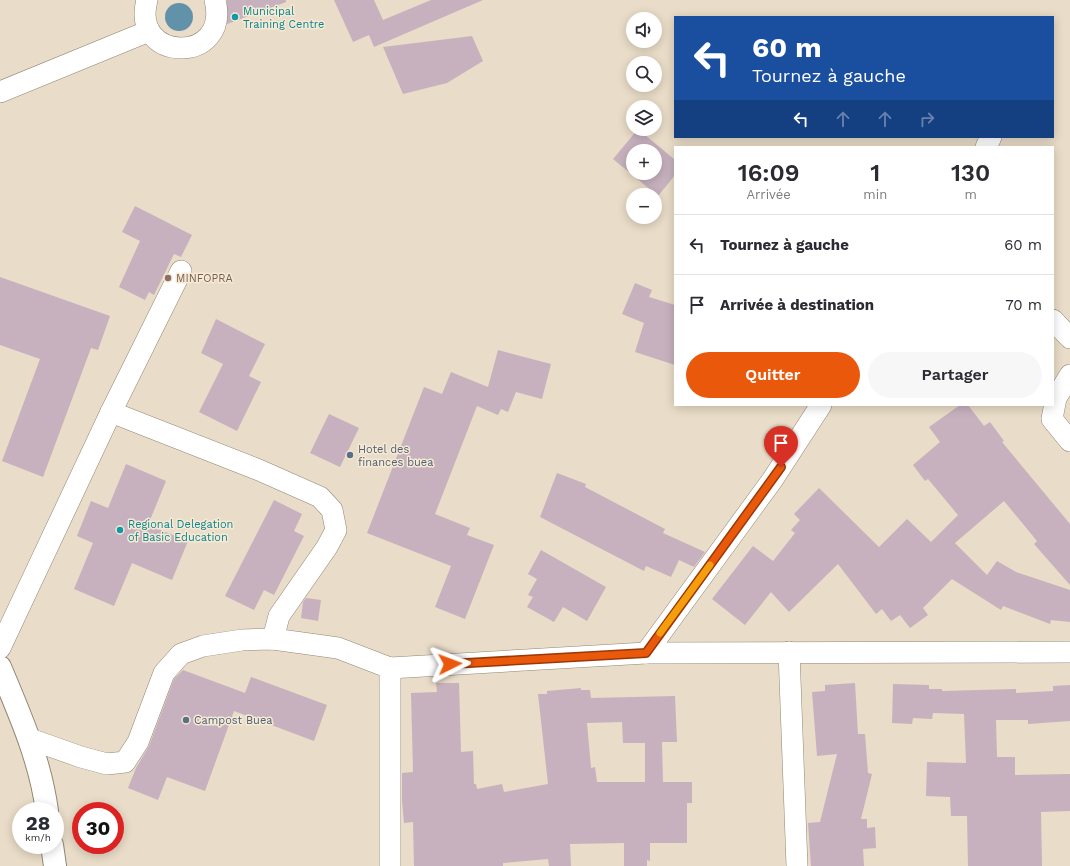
<!DOCTYPE html>
<html lang="fr">
<meta charset="utf-8">
<style>
:root{--surface:#fff;--page:#f7f7f7;--text:#2b2b33;--muted:#7c7c81;--line:#e1e1e2;--accent:#ea580c}
body{margin:0;font-family:"Work Sans",sans-serif;background:var(--page);color:var(--text);height:100vh;display:flex;flex-direction:column;font-size:15px;white-space:nowrap}
*{box-sizing:border-box;margin:0}
p{font-size:13px;color:var(--muted)}
.icon{flex:none;width:22px;height:22px;fill:none;stroke:currentColor;stroke-width:2;stroke-linecap:round;stroke-linejoin:round}
.map{position:relative;flex:1;overflow:hidden}
.details{position:absolute;left:674px;top:146px;width:380px;height:260px;display:flex;flex-direction:column;background:var(--surface);border-radius:0px;box-shadow:0 2px 10px #0003}
.details>*{flex:none}
.guide{position:absolute;left:674px;top:16px;width:380px;height:122px;border-radius:0px;box-shadow:0 2px 10px #0003;background:#1a4fa0;color:#fff;overflow:hidden}
.controls{position:absolute;left:626px;top:12px;display:grid;gap:8px}
.controls a{display:grid;place-items:center;width:36px;height:36px;border-radius:50%;background:var(--surface);box-shadow:0 2px 10px #0003;font-size:20px}
.speed{position:absolute;left:12px;top:802px;display:flex;gap:8px;font-size:20px;font-weight:700;text-align:center}
.speed>*{display:grid;place-content:center;width:52px;height:52px;border-radius:50%;background:var(--surface);box-shadow:0 2px 10px #0003;line-height:1}
.speed small{font-size:10px;font-weight:400}
.speed .limit{border:6px solid #d22;background:#fff;color:#111}
.pin{position:absolute;display:grid;place-items:center;width:34px;height:34px;color:#fff;margin:-41px -17px;border-radius:50% 50% 50% 0;rotate:-45deg;box-shadow:0 0 4px #0007}
.pin .icon{rotate:45deg}
.me{position:absolute;width:44px;margin:-22px;rotate:87deg;stroke-linejoin:round;filter:drop-shadow(0 0 3px #0008)}
.turn{display:flex;align-items:center;gap:14px;height:84px;padding:0 12px;font-size:18px}
.turn .icon{width:52px;height:52px;stroke-width:2.5}
.turn b{display:block;font-size:28px;line-height:34px}
.lanes{display:flex;align-items:center;height:38px;padding:0 12px;background:#0003;justify-content:center;gap:20px;direction:ltr}
.lanes .off{opacity:.35}
.eta{display:flex;justify-content:space-evenly;align-items:center;height:68px;text-align:center}
.eta b{font-size:24px;font-weight:600;line-height:28px}
.cta{display:flex;gap:8px;margin-top:auto;padding:8px 12px}
.cta a{flex:1;height:46px;border-radius:24px;background:var(--accent);color:#fff;font-size:16px;font-weight:600;line-height:46px;text-align:center}
.cta a+a{background:var(--page);color:var(--text)}
ul{padding:0;list-style:none}
li{display:flex;align-items:center;gap:12px;height:60px;padding:0 12px;border-top:1px solid var(--line)}
li div{flex:1}
li b{display:block;font-size:15px}
li em{font-style:normal}
.map>svg:first-child{display:block}
</style>
<div class="map">
<svg width="1070" height="866" viewBox="0 0 1070 866">
<rect width="100%" height="100%" fill="#e9dcc8"/>
<circle fill="#6292aa" cx="179" cy="17" r="14"/>
<g fill="#c7b1be" fill-rule="evenodd">
<polygon points="227,0 286,0 286,2 227,24"/>
<polygon points="334,0 374,0 383,20 431,0 483,0 374,47 369,35 353,42"/>
<polygon points="472,36 483,61 447,83 403,94 383,47"/>
<path d="M 638,129 L 675,160 L 675,175 L 658,196 L 613,159 ZM 633,151 L 655,151 L 655,173 L 633,173 Z"/>
<polygon points="135,206 192,235 181,257 174,254 154,295 149,292 145,300 119,287 140,241 122,232"/>
<polygon points="0,277 110,316 98,350 91,348 43,477 2,461 40,359 0,345"/>
<polygon points="635,283 652,290 649,297 675,305 675,365 635,352 644,323 622,314"/>
<polygon points="216,319 265,344 249,376 261,382 237,431 199,412 223,364 201,353"/>
<polygon points="498,350 551,364 542,399 516,392 508,412 501,409 498,415 477,406 435,514 470,528 467,535 494,545 465,619 435,607 451,566 367,533 424,387 442,394 451,372 488,387"/>
<polygon points="960,405 968,405 984,426 990,422 1004,441 1002,442 1070,524 1070,585 1034,544 1037,541 1004,501 955,543 987,575 997,561 1016,572 1070,590 1070,622 1051,620 1050,624 1003,606 1001,610 952,579 923,608 928,615 910,628 900,615 891,621 882,609 876,614 838,564 789,612 771,592 745,625 712,599 753,546 773,561 795,533 791,530 800,520 794,514 819,488 879,547 907,519 931,542 958,515 928,479 925,481 913,465 940,442 929,427"/>
<polygon points="329,414 359,428 340,467 310,453"/>
<polygon points="126,464 166,481 148,525 188,541 172,580 132,563 114,606 74,589 93,543 77,536 91,501 108,508"/>
<polygon points="557,473 586,484 585,487 665,529 663,533 705,552 694,567 679,560 671,577 646,566 644,571 540,517"/>
<polygon points="274,500 302,514 294,531 304,536 274,595 264,590 254,610 225,596"/>
<polygon points="541,550 606,587 587,621 563,607 554,622 527,607 533,597 528,595 537,579 528,574"/>
<polygon points="306,598 321,600 318,621 301,618 303,602"/>
<polygon points="183,670 245,693 251,677 327,705 314,741 234,711 205,791 167,777 158,800 128,788 136,768 149,746 174,679"/>
<path d="M 436,683 L 459,683 L 461,752 L 473,751 L 474,784 L 476,784 L 477,789 L 502,784 L 504,792 L 548,784 L 538,694 L 547,694 L 547,691 L 581,688 L 581,690 L 590,690 L 591,698 L 675,696 L 677,742 L 662,742 L 663,782 L 692,782 L 692,803 L 687,803 L 687,843 L 650,843 L 650,861 L 647,860 L 647,866 L 624,866 L 624,843 L 570,844 L 571,866 L 549,866 L 548,859 L 503,863 L 503,866 L 414,866 L 413,822 L 404,823 L 402,800 L 402,773 L 413,772 L 411,693 L 437,692 ZM 622,722 L 623,743 L 645,743 L 645,782 L 597,782 L 595,767 L 591,768 L 587,723 Z"/>
<polygon points="855,683 858,734 865,734 868,773 872,774 861,819 867,819 867,828 875,827 876,848 863,849 864,866 811,866 808,823 820,822 837,754 817,756 812,692 825,691 825,685"/>
<polygon points="893,684 929,685 929,689 942,689 942,691 1016,689 1016,693 1053,691 1053,686 1070,685 1070,721 1028,724 1028,720 996,720 997,757 1015,757 1015,775 1070,774 1070,811 1041,812 1042,866 968,866 967,816 951,816 950,797 926,796 927,762 966,763 964,714 933,713 932,719 913,718 912,724 892,723"/>
</g>
<g fill="none" stroke-linecap="round" stroke-linejoin="round">
<g stroke="#928774" stroke-width="22">
<g id="minor">
<path d="M 147,0 C 130,63 231,65 215,0"/>
<polyline points="0,92 149,31"/>
<polyline points="986,147 991,137"/>
<polyline points="1053,320 1070,338"/>
<polyline points="1070,375 1056,398 1052,419 1070,441"/>
<polyline points="111,412 259,470 320,497 332,510 336,530 327,547 279,616 273,639"/>
<polyline points="0,648 111,412 181,271"/>
<polyline points="789,652 797,866"/>
<polyline points="646,653 773,479 821,405"/>
<polyline points="30,739 81,757 107,764 125,762 138,742 164,673 181,654 203,646 242,640 273,639 338,648 390,668"/>
<polyline points="390,866 390,668 646,653 1070,652"/>
</g>
</g>
<g stroke="#928774" stroke-width="24">
<g id="tertiary">
<path d="M 0,667 C 20,715 40,759 47,811"/>
<polyline points="52,845 55,866"/>
</g>
</g>
<use href="#minor" stroke="#fff" stroke-width="21"/>
<use href="#tertiary" stroke="#fff" stroke-width="22"/>
</g>
<g fill="none" stroke-linecap="round" stroke-linejoin="round">
<g stroke="#983908" stroke-width="10">
<polyline id="route" points="450,664 646,653 781,467"/>
</g>
<use href="#route" stroke="#ea580c" stroke-width="7"/>
<polyline stroke="#f59e0b" stroke-width="7" points="660,633 710,565"/>
</g>
<g fill="#0f9aa8" stroke="#f6ead5" stroke-width="1.5">
<circle cx="235" cy="17" r="4"/>
<circle cx="120" cy="530" r="4"/>
</g>
<circle fill="#8d6e63" stroke="#f6ead5" stroke-width="1.5" cx="168" cy="278" r="4"/>
<g fill="#5c6f8a" stroke="#f6ead5" stroke-width="1.5">
<circle cx="350" cy="455" r="4"/>
<circle cx="186" cy="720" r="4"/>
</g>
<g text-anchor="middle" dominant-baseline="central" stroke-width="3" stroke-linejoin="round" paint-order="stroke">
<g font-size="11" fill="#0d838f" stroke="#f6ead5" text-anchor="start">
<text x="243" y="11">Municipal<tspan x="243" dy="13">Training Centre</tspan></text>
<text x="128" y="524">Regional Delegation<tspan x="128" dy="13">of Basic Education</tspan></text>
</g>
<g font-size="11" fill="#785e54" stroke="#f6ead5" text-anchor="start">
<text x="176" y="278">MINFOPRA</text>
</g>
<g font-size="11" fill="#4e5e75" stroke="#f6ead5" text-anchor="start">
<text x="358" y="449">Hotel des<tspan x="358" dy="13">finances buea</tspan></text>
<text x="194" y="720">Campost Buea</text>
</g>
</g>
</svg>
<div class="controls">
<a><svg class="icon" aria-label="sound" viewBox="0 0 24 24"><path d="M4 9h4l5-4v14l-5-4H4zM17 9q2 3 0 6"/></svg></a>
<a><svg class="icon" aria-label="search" viewBox="0 0 24 24"><circle cx="10" cy="10" r="6"/><path d="M15 15l6 6"/></svg></a>
<a><svg class="icon" aria-label="layers" viewBox="0 0 24 24"><path d="M12 4l9 5-9 5-9-5zM3 14l9 5 9-5"/></svg></a>
<a>+</a>
<a>−</a>
</div>
<div class="speed"><div>28<small>km/h</small></div><div class="limit">30</div></div>
<div class="pin" style="left:781px;top:467px;background:#d93025"><svg class="icon" aria-label="arrive" viewBox="0 0 24 24"><path d="M6 21V4h12l-3 4 3 4H6"/></svg></div>
<svg class="me" style="left:450px;top:664px" viewBox="-20 -20 40 40"><path d="M0-17L14 15 0 8-14 15z" fill="#ea580c" stroke="#fff" stroke-width="4"/></svg>
<div class="guide">
<div class="turn"><svg class="icon" aria-label="left" viewBox="0 0 24 24"><path d="M17 20v-9H6M10 6l-5 5 5 5"/></svg><div><b>60 m</b>Tournez à gauche</div></div>
<div class="lanes"><svg class="icon" aria-label="left" viewBox="0 0 24 24"><path d="M17 20v-9H6M10 6l-5 5 5 5"/></svg><svg class="icon off" aria-label="ahead" viewBox="0 0 24 24"><path d="M12 20V5M6 11l6-6 6 6"/></svg><svg class="icon off" aria-label="ahead" viewBox="0 0 24 24"><path d="M12 20V5M6 11l6-6 6 6"/></svg><svg class="icon off" aria-label="right" viewBox="0 0 24 24"><path d="M7 20v-9h11M14 6l5 5-5 5"/></svg></div>
</div>
<section class="details">
<div class="eta">
<div><b>16:09</b><p>Arrivée</p></div>
<div><b>1</b><p>min</p></div>
<div><b>130</b><p>m</p></div>
</div>
<ul>
<li><svg class="icon" aria-label="left" viewBox="0 0 24 24"><path d="M17 20v-9H6M10 6l-5 5 5 5"/></svg><div><b>Tournez à gauche</b></div><em>60 m</em></li>
<li><svg class="icon" aria-label="arrive" viewBox="0 0 24 24"><path d="M6 21V4h12l-3 4 3 4H6"/></svg><div><b>Arrivée à destination</b></div><em>70 m</em></li>
</ul>
<div class="cta"><a>Quitter</a><a>Partager</a></div>
</section>
</div>
